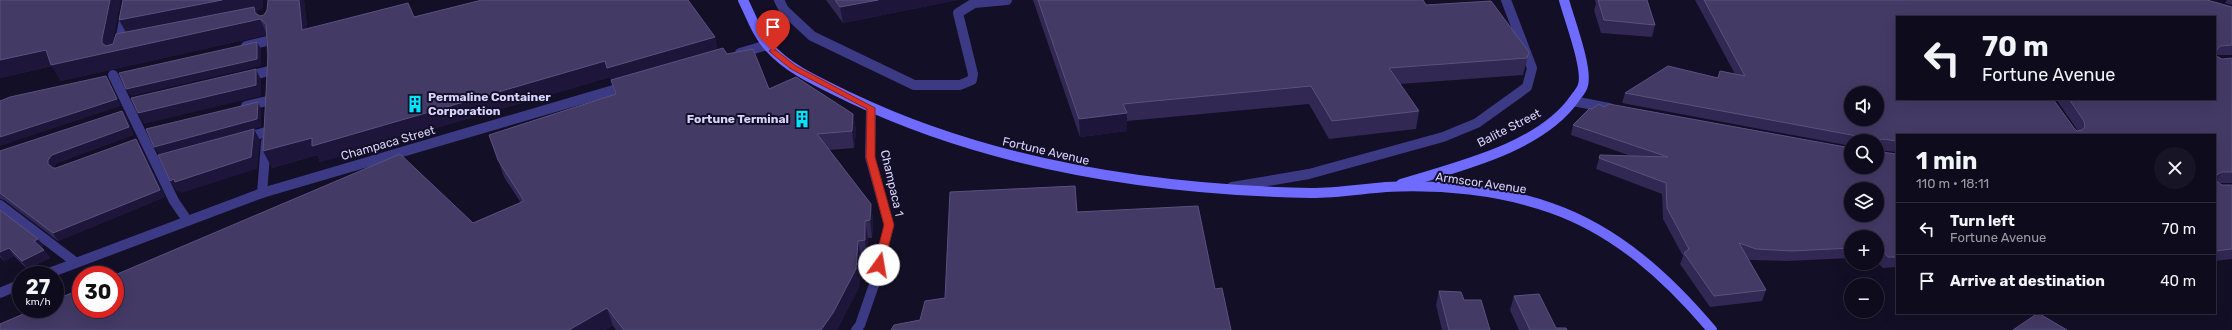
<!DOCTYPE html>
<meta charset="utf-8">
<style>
:root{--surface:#0e0b1c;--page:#171425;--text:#f1f3f6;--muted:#9b9ba3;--line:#2e2b3b}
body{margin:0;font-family:Rubik,sans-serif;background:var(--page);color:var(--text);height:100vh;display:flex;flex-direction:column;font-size:15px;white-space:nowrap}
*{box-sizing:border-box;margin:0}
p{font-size:13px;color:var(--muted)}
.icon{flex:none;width:22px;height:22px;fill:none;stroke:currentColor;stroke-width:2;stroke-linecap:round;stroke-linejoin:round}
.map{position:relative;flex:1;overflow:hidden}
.side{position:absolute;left:1896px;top:134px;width:320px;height:180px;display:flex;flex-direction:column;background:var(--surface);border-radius:0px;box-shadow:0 4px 16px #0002,0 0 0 1px var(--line)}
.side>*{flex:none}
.hud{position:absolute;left:1896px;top:16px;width:320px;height:84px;border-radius:0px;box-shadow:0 4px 16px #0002,0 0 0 1px var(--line);background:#0e0b1c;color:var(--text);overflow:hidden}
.buttons{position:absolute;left:1844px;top:86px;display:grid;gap:8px}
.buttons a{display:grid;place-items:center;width:40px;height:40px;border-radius:50%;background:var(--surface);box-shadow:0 4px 16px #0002,0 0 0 1px var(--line);font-size:20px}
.speed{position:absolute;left:12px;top:266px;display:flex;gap:8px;font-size:20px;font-weight:700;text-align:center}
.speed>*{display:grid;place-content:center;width:52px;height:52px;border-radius:50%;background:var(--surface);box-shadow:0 4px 16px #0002,0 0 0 1px var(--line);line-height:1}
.speed small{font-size:10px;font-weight:400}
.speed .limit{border:6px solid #d22;background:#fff;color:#111}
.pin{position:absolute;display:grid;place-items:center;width:34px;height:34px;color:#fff;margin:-41px -17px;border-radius:50% 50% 50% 0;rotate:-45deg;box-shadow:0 0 4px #0007}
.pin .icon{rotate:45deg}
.me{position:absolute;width:44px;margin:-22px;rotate:13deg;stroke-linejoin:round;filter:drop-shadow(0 0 3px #0008)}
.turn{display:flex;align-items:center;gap:14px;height:84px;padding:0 20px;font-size:18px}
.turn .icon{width:52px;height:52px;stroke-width:2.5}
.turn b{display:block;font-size:28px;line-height:34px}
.round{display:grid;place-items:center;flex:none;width:42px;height:42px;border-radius:21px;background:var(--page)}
.overview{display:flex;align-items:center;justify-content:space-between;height:68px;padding:0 20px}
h1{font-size:24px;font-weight:700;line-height:30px}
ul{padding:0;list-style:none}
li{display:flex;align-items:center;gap:12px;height:52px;padding:0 20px;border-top:1px solid var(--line)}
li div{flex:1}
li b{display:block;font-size:15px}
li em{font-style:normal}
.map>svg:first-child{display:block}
</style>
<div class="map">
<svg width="2232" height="330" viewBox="0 0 2232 330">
<rect width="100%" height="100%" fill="#130f26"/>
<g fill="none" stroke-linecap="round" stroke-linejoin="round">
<g stroke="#3d3a85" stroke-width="10">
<polyline points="779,0 784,10 812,36 914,85 960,85 972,80 973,74 958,13 974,3 1007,0"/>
<polyline points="246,46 267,41"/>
<polyline points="245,77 269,71"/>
<polyline points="246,106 267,101"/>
<polyline points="245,138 266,132"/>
<polyline points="1232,187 1309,174 1443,137 1477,123 1527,87 1532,68 1506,0"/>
</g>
<g stroke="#3d3a85" stroke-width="10">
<polyline points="119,46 128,0"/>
<polyline points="113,75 174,201 187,220"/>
<polyline points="1573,101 1609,108"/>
<polyline points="262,193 266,142"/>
<polyline points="0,205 75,262"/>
<polyline points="856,330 860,325 876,279 889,225 870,157 871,108"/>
</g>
<g stroke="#3d3a85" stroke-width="10">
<polyline points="740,53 767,45"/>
<polyline points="44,275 262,193 627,86"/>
<polyline points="0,293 21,284"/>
</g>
<g stroke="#6f6bff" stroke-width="10">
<path d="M 743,0 C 751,16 757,34 769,47 C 790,71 823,84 851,98 C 994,166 1153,190 1311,193 C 1336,193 1361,189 1386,187 C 1440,184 1500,190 1551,208 C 1617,231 1668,278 1712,330"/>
<path d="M 1401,184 C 1456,167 1541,148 1575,98 C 1577,95 1582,90 1583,85 C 1588,68 1569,19 1564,0"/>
</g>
</g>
<g fill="#312854" fill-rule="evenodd">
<polygon points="0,0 113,44 126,32 123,0 263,0 262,9 256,10 258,15 260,16 264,15 267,10 268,0 304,0 307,28 414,17 715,37 717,49 727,54 769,89 853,114 856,131 854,148 829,150 871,204 873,221 872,238 868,238 867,258 861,258 859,287 837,330 616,330 613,326 473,223 521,203 504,177 498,160 615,94 610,77 320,162 317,155 272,168 266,35 61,81 52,66 0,78"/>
<polygon points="826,0 957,0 843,23"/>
<polygon points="1033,0 1423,0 1426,5 1529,52 1523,75 1400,84 1419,111 1416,129 1329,139 1309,104 1127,121 1127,131 1080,137"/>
<polygon points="1595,0 1647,0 1655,25 1652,37 1601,33 1594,10 1596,4"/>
<path d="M 1695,0 L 2207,0 L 2232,7 L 2232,55 L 2216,55 L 2222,59 L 2232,58 L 2232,183 L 2218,183 L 2222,185 L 2232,185 L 2232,259 L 2215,261 L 2215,135 L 1897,135 L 1897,152 L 1878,150 L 1881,152 L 1897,154 L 1897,267 L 1883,268 L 1877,262 L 1877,237 L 1851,237 L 1851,258 L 1787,261 L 1751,260 L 1748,259 L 1766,290 L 1762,301 L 1710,307 L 1680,264 L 1683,256 L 1663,219 L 1662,194 L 1596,169 L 1600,155 L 1631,156 L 1571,135 L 1573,125 L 1592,109 L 1604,107 L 1851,167 L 1877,141 L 1851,141 L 1851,146 L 1622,103 L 1625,93 L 1718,77 L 1720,71 L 1735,74 ZM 1897,17 L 2215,99 L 2056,99 L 2078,131 L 2077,131 Z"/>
<polygon points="2227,0 2232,0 2232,5 2225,3"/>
<polygon points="122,111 127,118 133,135 57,163 53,168 56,168 140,146 165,197 58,241 4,200 0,199 0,151"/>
<polygon points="0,210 44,246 41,247 44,250 50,258 27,269 14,256 4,261 0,257"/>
<polygon points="1439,291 1464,300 1490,330 1442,330 1436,305"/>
<polygon points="1514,296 1556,328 1567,330 1519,330 1510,310"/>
</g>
<g fill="#1d163a">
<polygon points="110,0 121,0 111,52 128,36 119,20 222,0 263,0 262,9 256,10 267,35 61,81 52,66 0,78 0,60 46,50 102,43 102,39"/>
<polygon points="299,0 304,0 309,45 302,30"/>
<polygon points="878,0 957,0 843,23 840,7"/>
<polygon points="715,37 718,53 612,84 607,68"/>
<polygon points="257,42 261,49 261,66 131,96 126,89"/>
<polygon points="605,61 610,77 320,162 317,155 272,168 263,151"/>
<polygon points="256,69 261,80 261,96 144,124 138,113"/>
<polygon points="106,76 121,106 0,146 0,137"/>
<polygon points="258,102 261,109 261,127 159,154 154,147"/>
<polygon points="122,111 127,118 133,135 57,163 53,168 48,164 48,160 52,155"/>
<polygon points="1127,113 1127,131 1080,137 1079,119"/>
<polygon points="853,114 856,131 854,148 852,131"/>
<polygon points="254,129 260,140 257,169 181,193 180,191 177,192 170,181 174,179"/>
<polygon points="136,139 140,146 165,197 58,241 53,233"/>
<polygon points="1882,139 1878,150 1877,150 1877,143"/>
<polygon points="2222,172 2215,182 2217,175"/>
<polygon points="871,204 873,221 872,238 870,220"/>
<polygon points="865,221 868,238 867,258 865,240"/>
<polygon points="38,239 44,246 39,248 34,241"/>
<polygon points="858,241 861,258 859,287 837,330 821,330"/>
<polygon points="9,248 14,256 4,261 0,255 0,252"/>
<polygon points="44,250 50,258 27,269 22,261"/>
<polygon points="607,308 613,326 606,330 569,330"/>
</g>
<g fill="#433a66" stroke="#5a527e" fill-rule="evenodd">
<polygon points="0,0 110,0 102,39 102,43 106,46 113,44 116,34 254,7 255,13 260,16 264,15 267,10 268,0 299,0 302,30 408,3 414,17 482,0 688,0 715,37 607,68 605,61 312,146 312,138 263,151 268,54 266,24 260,19 51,65 46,50 0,60"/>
<polygon points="123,0 222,0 119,20"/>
<polygon points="835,0 878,0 840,7"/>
<polygon points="1038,0 1423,0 1426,5 1491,1 1529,52 1527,58 1389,68 1419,111 1332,121 1311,86 1123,104 1127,113 1079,119"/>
<polygon points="1598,0 1647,0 1655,25 1604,20"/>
<path d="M 1704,0 L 2207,0 L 2232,7 L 2232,45 L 2220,46 L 2215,52 L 2215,17 L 1897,17 L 1897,99 L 2053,99 L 2074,128 L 2077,131 L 2082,130 L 2085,127 L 2084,121 L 2069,99 L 2215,99 L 2215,53 L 2216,56 L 2222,59 L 2232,58 L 2232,172 L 2222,172 L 2217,175 L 2216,181 L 2222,185 L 2232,185 L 2232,249 L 2215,251 L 2215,135 L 1897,135 L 1897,141 L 1882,139 L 1877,143 L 1877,141 L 1862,141 L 1862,140 L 1857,136 L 1625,93 L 1668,66 L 1718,78 L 1720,71 L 1745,76 ZM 1851,93 L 1877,93 L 1877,119 L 1851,119 Z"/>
<polygon points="257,42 257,59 126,89 119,73"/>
<polygon points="723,48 727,54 753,49 769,89 796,77 853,114 852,131 817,134 871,204 870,220 865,221 865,240 858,241 856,269 833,313 821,330 624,330 607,308 569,330 0,330 0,324 35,309 55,309 55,300 81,289 81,309 115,309 115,275 400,154 473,223 524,201 498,160 489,135 616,94 611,80"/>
<polygon points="256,69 256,85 138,113 131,98"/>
<polygon points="106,76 117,99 0,137 0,101 10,97"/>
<polygon points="258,102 257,119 154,147 146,129"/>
<path d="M 1599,104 L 1604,107 L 1609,104 L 1851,148 L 1851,167 L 1877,167 L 1877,149 L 1881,152 L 1897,154 L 1897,257 L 1888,257 L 1879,247 L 1877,247 L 1877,237 L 1851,237 L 1851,248 L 1792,251 L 1756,249 L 1739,243 L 1766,290 L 1714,296 L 1684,253 L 1689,249 L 1667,208 L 1666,183 L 1599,158 L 1600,155 L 1668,157 L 1573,125 L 1590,108 L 1592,109 ZM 1851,189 L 1877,189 L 1877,215 L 1851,215 Z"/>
<polygon points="122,111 129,127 52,155 48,160 48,164 53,168 56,168 136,139 160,190 53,233 0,193 0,151"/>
<polygon points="254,129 251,157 175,182 174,179 170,181 158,155"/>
<polygon points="1075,186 1077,212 1198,206 1215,289 1222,288 1231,330 891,330 894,325 920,320 925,301 945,298 950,192"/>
<polygon points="0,210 38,239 34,241 44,250 22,261 9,248 0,252"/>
<polygon points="1439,291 1461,292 1464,300 1481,300 1490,330 1449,330"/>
<polygon points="1539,294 1556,328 1566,328 1567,330 1530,330 1514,296"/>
<polygon points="2038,313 2067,330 2013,330"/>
</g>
<polygon fill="#d93025" stroke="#8d1f18" points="773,48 796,66 875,108 875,157 894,225 883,267 876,267 874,265 884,225 866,157 867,109 791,69 770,52 769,51"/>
<defs>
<g id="building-bare" transform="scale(1.38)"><path d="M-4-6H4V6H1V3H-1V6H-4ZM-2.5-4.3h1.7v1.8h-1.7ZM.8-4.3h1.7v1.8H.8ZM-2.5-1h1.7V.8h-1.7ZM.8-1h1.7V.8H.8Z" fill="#00e5ff" stroke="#130f26" stroke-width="2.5" paint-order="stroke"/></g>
</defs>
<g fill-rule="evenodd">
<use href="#building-bare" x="415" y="104"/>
<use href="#building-bare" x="802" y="119"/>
</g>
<g text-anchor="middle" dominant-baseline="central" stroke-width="4" stroke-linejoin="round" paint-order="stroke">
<g font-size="12" font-weight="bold" fill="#d9d4ff" stroke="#130f26" text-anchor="start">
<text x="428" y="97">Permaline Container<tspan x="428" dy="14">Corporation</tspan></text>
<text x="789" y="119" text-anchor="end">Fortune Terminal</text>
</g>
<g font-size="12" fill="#d9d4ff" stroke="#130f26">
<text transform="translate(1509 128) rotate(-27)">Balite Street</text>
<text transform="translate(388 143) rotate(-16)">Champaca Street</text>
<text transform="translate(1046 151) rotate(13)">Fortune Avenue</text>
<text transform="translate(892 183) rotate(77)">Champaca 1</text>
<text transform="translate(1481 183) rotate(8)">Armscor Avenue</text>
</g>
</g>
</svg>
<div class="buttons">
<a><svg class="icon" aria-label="sound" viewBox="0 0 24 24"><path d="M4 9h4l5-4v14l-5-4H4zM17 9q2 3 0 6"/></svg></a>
<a><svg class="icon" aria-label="search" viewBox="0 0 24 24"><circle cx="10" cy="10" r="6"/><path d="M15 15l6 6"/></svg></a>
<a><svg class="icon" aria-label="layers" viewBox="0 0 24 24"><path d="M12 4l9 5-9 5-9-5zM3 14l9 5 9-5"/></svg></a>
<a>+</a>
<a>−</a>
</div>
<div class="speed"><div>27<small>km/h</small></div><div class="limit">30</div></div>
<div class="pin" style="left:773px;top:51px;background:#d93025"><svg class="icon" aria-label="arrive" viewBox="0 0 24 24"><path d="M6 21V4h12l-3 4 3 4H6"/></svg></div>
<svg class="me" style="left:879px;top:265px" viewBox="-20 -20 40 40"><circle r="19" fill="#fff"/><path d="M0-13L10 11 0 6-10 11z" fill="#d93025"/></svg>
<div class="hud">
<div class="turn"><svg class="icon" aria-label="left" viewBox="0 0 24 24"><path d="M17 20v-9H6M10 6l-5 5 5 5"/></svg><div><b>70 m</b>Fortune Avenue</div></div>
</div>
<section class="side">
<div class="overview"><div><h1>1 min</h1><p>110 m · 18:11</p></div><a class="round"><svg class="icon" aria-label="close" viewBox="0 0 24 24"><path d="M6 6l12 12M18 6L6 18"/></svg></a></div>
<ul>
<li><svg class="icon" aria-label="left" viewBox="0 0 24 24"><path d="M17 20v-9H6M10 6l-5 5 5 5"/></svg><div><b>Turn left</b><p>Fortune Avenue</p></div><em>70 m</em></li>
<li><svg class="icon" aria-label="arrive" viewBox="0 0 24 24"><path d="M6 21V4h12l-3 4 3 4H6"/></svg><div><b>Arrive at destination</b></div><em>40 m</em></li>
</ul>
</section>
</div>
